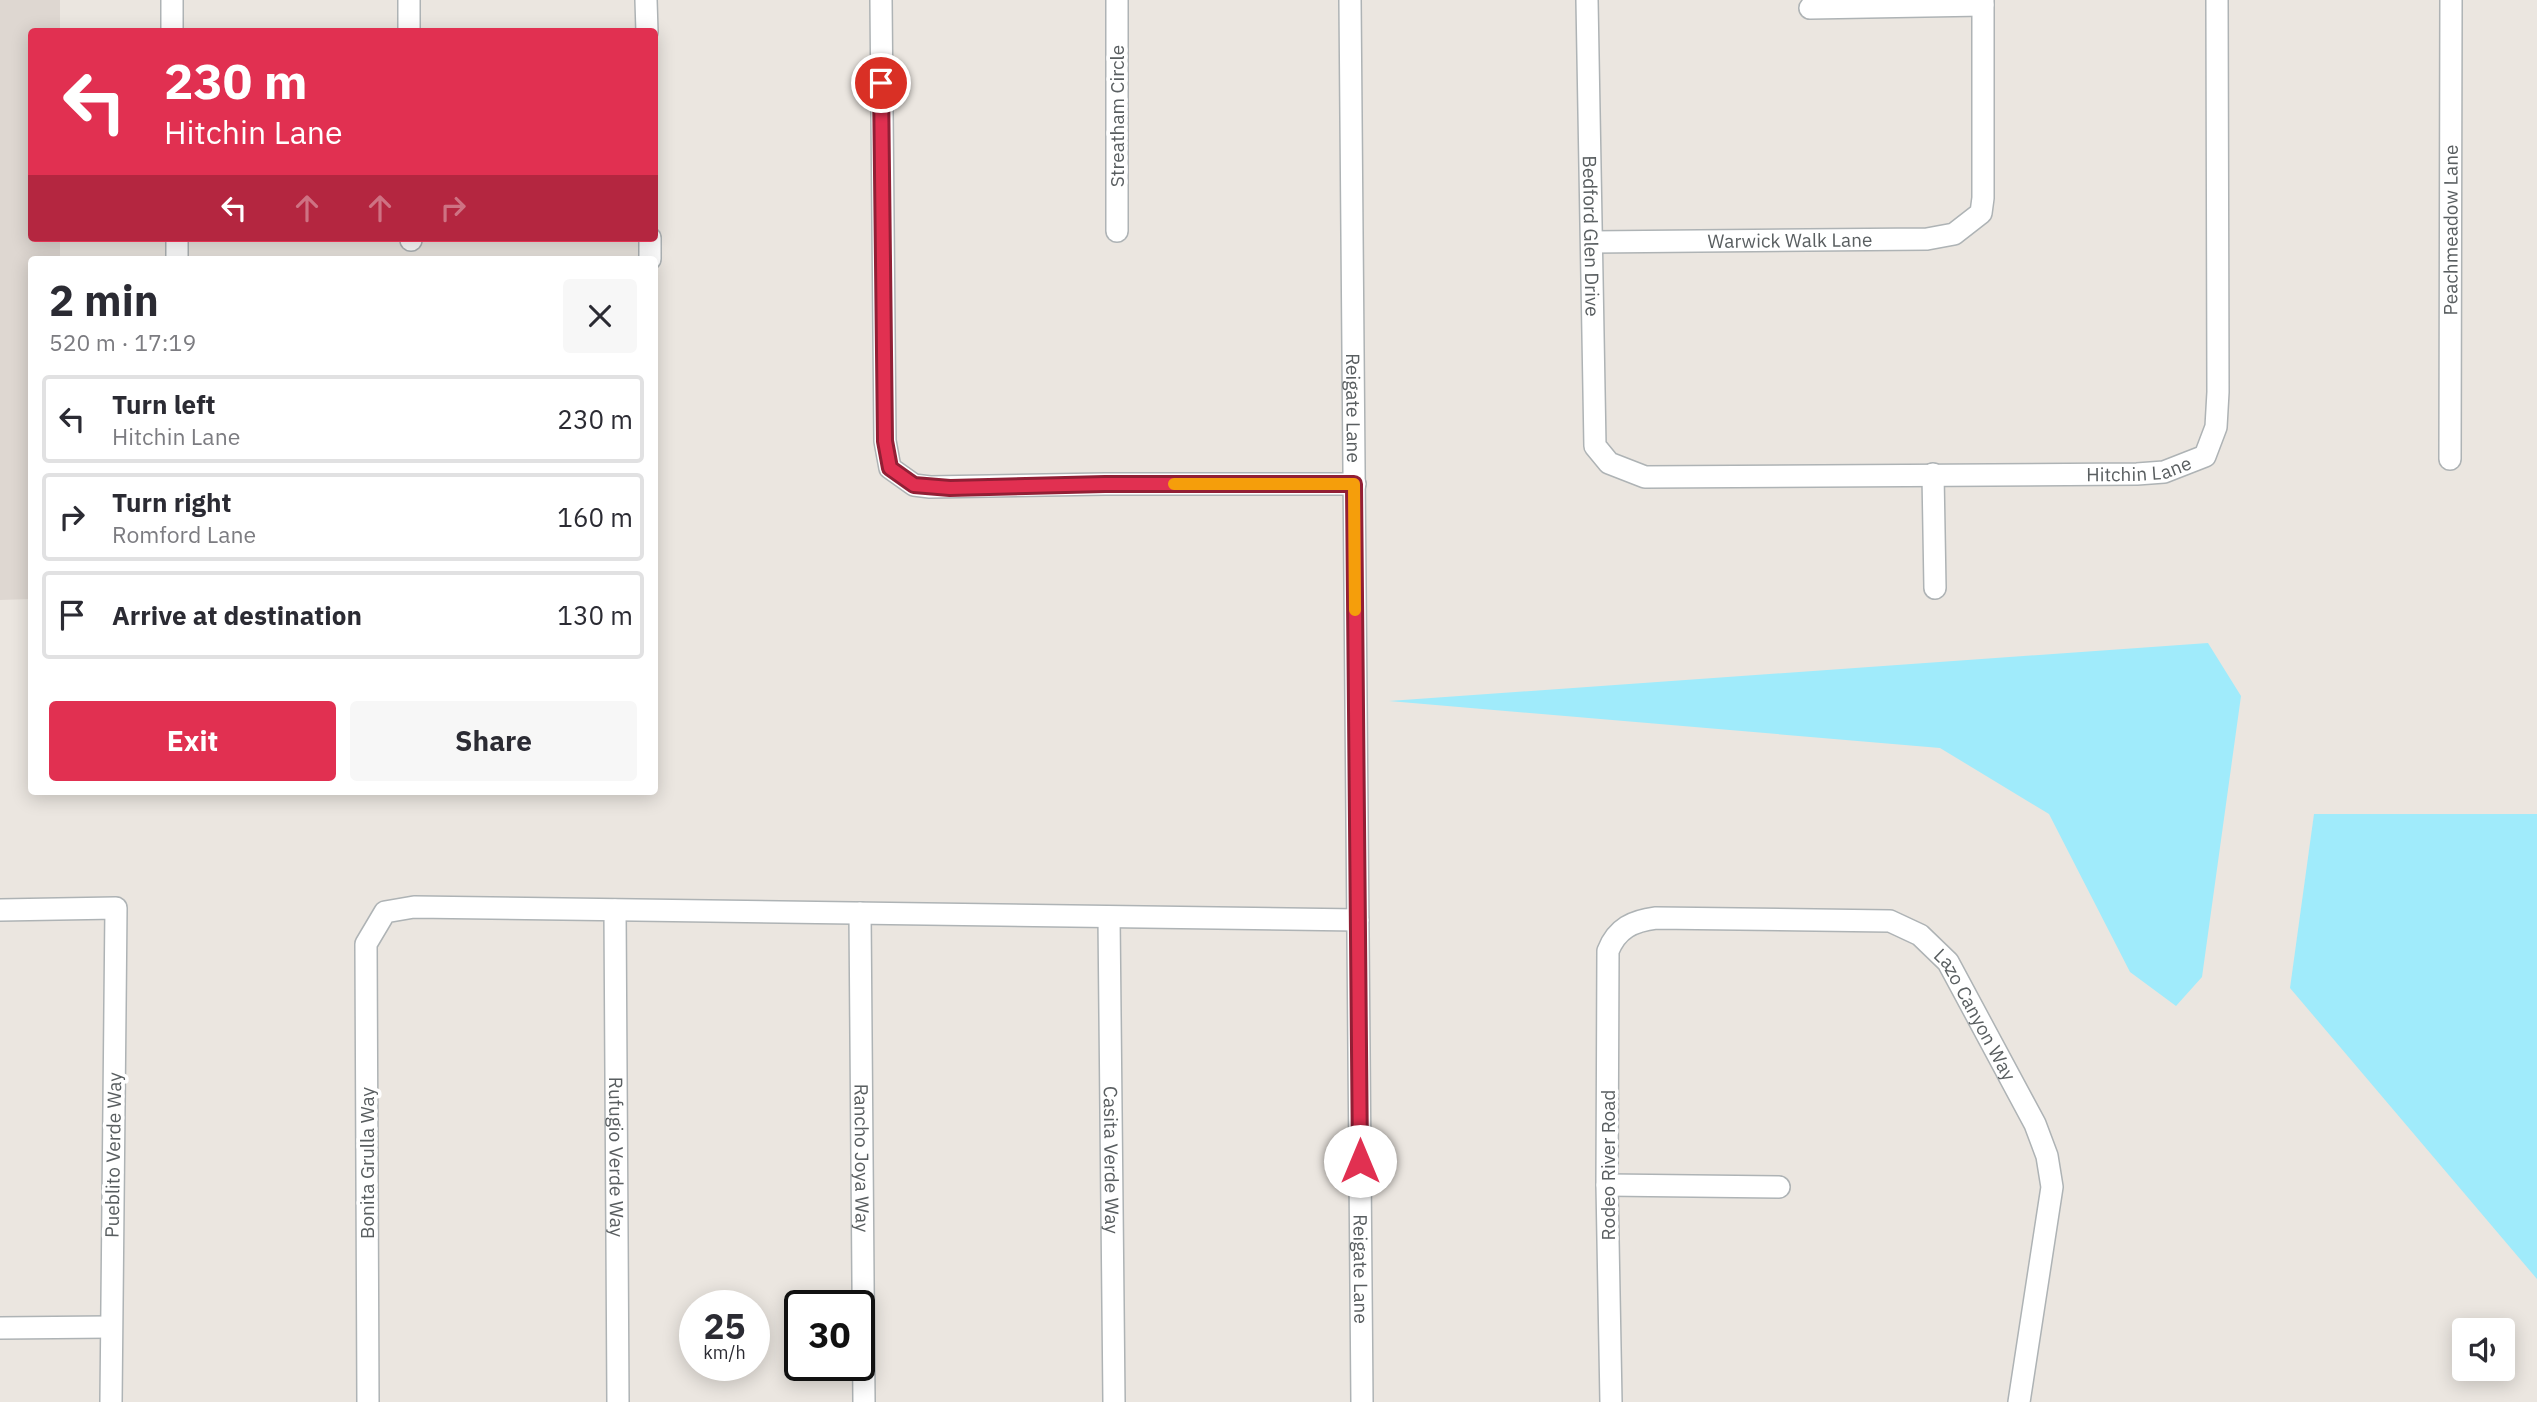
<!DOCTYPE html>
<meta charset="utf-8">
<style>
:root{--surface:#fff;--page:#f7f7f7;--text:#2b2b33;--muted:#7c7c81;--line:#e1e1e2;--accent:#e13051}
body{margin:0;font-family:"IBM Plex Sans",sans-serif;background:var(--page);color:var(--text);height:100vh;display:flex;flex-direction:column;font-size:26px;white-space:nowrap}
*{box-sizing:border-box;margin:0}
p{font-size:23px;color:var(--muted)}
.icon{flex:none;width:38px;height:38px;fill:none;stroke:currentColor;stroke-width:2;stroke-linecap:round;stroke-linejoin:round}
.map{position:relative;flex:1;overflow:hidden}
.panel{position:absolute;left:28px;top:256px;width:630px;height:539px;display:flex;flex-direction:column;background:var(--surface);border-radius:7px;box-shadow:0 4px 18px #0003}
.panel>*{flex:none}
.guide{position:absolute;left:28px;top:28px;width:630px;height:214px;border-radius:7px;box-shadow:0 4px 18px #0003;background:#e13051;color:#fff;overflow:hidden}
.tools{position:absolute;left:2452px;top:1318px;display:grid;gap:14px}
.tools a{display:grid;place-items:center;width:63px;height:63px;border-radius:7px;background:var(--surface);box-shadow:0 4px 18px #0003;font-size:35px}
.speed{position:absolute;left:679px;top:1290px;display:flex;gap:14px;font-size:35px;font-weight:700;text-align:center}
.speed>*{display:grid;place-content:center;width:91px;height:91px;border-radius:50%;background:var(--surface);box-shadow:0 4px 18px #0003;line-height:1}
.speed small{font-size:18px;font-weight:400}
.speed .limit{border:4px solid #111;border-radius:10px;background:#fff;color:#111}
.pin{position:absolute;display:grid;place-items:center;width:60px;height:60px;color:#fff;margin:-30px;border:4px solid #fff;border-radius:50%;box-shadow:0 2px 7px #0007}
.me{position:absolute;width:77px;margin:-38px;rotate:0deg;stroke-linejoin:round;filter:drop-shadow(0 0 5px #0008)}
.turn{display:flex;align-items:center;gap:24px;height:147px;padding:0 21px;font-size:32px}
.turn .icon{width:91px;height:91px;stroke-width:2.5}
.turn b{display:block;font-size:49px;line-height:60px}
.lanes{display:flex;align-items:center;height:66px;padding:0 21px;background:#0003;justify-content:center;gap:35px;direction:ltr}
.lanes .off{opacity:.35}
.round{display:grid;place-items:center;flex:none;width:74px;height:74px;border-radius:7px;background:var(--page)}
.headline{display:flex;align-items:center;justify-content:space-between;height:119px;padding:0 21px}
h1{font-size:42px;font-weight:800;line-height:52px}
.cta{display:flex;gap:14px;margin-top:auto;padding:14px 21px}
.cta a{flex:1;height:80px;border-radius:7px;background:var(--accent);color:#fff;font-size:28px;font-weight:800;line-height:80px;text-align:center}
.cta a+a{background:var(--page);color:var(--text)}
ul{padding:0;list-style:none}
li{display:flex;align-items:center;gap:21px;height:88px;margin:0 14px 10px;padding:0 7px;border:4px solid var(--line);border-radius:7px}
li div{flex:1}
li b{display:block;font-size:26px}
li em{font-style:normal}
.map>svg:first-child{display:block}
</style>
<div class="map">
<svg width="2537" height="1402" viewBox="0 0 2537 1402">
<rect width="100%" height="100%" fill="#ebe6e0"/>
<polygon fill="#ded7d1" points="0,0 60,0 60,31 32,32 32,238 60,238 60,259 32,259 31,599 0,600"/>
<g fill="#a0ebfb">
<polygon points="2208,643 2241,696 2202,977 2176,1006 2130,972 2049,814 1940,748 1389,701"/>
<polygon points="2314,814 2537,814 2537,1279 2290,988"/>
</g>
<g fill="none" stroke-linecap="round" stroke-linejoin="round">
<g stroke="#aeb3b5" stroke-width="24">
<g id="minor">
<polyline points="172,0 172,32"/>
<polyline points="409,0 409,32"/>
<polyline points="646,0 647,32"/>
<polyline points="881,0 885,441 890,468 914,485 930,487 1105,484 1355,484"/>
<polyline points="1117,0 1117,231"/>
<path id="s1" d="M 1350,0 L 1362,1402"/>
<path id="s2" d="M 1587,0 L 1595,446 L 1609,463 L 1645,477 L 2137,474 L 2164,472 L 2205,456 L 2216,427 L 2218,392 L 2217,0"/>
<polyline points="1810,8 1983,5"/>
<polyline points="177,238 177,259"/>
<polyline points="411,238 411,240"/>
<polyline points="650,238 650,259"/>
<path id="s3" d="M 1592,242 L 1927,239 L 1954,234 L 1981,213 L 1983,198 L 1983,0"/>
<path id="s4" d="M 2450,459 L 2451,0"/>
<polyline points="1933,474 1935,588"/>
<polyline points="0,910 116,908 111,1402"/>
<path id="s5" d="M 615,910 L 618,1402"/>
<path id="s6" d="M 860,913 L 864,1402"/>
<path id="s7" d="M 1109,917 L 1114,1402"/>
<polyline points="1607,1185 1779,1187"/>
<polyline points="0,1328 110,1327"/>
<polyline points="368,1402 366,944 385,912 414,907 1358,920"/>
<path id="s8" d="M 1611,1402 L 1607,1185 L 1608,951 C 1617,928 1633,921 1656,918 L 1890,921 L 1920,935 L 1948,962 L 2035,1124 L 2047,1156 L 2052,1187 L 2019,1402"/>
</g>
</g>
<use href="#minor" stroke="#fff" stroke-width="21"/>
</g>
<g fill="none" stroke-linecap="round" stroke-linejoin="round">
<g stroke="#921f35" stroke-width="18">
<polyline id="route" points="881,83 885,441 890,468 914,485 950,488 1105,484 1354,484 1360,1161"/>
</g>
<use href="#route" stroke="#e13051" stroke-width="12"/>
<polyline stroke="#f59e0b" stroke-width="12" points="1174,484 1354,484 1355,610"/>
</g>
<g text-anchor="middle" dominant-baseline="central" stroke-width="7" stroke-linejoin="round" paint-order="stroke">
<g font-size="19" fill="#595e60" stroke="#fff">
<text transform="translate(1117 116) rotate(-90)">Streatham Circle</text>
<text stroke="none"><textPath href="#s4" startOffset="229">Peachmeadow Lane</textPath></text>
<text stroke="none"><textPath href="#s2" startOffset="236">Bedford Glen Drive</textPath></text>
<text stroke="none"><textPath href="#s3" startOffset="198">Warwick Walk Lane</textPath></text>
<text stroke="none"><textPath href="#s1" startOffset="408">Reigate Lane</textPath></text>
<text stroke="none"><textPath href="#s2" startOffset="1001">Hitchin Lane</textPath></text>
<text stroke="none"><textPath href="#s8" startOffset="878">Lazo Canyon Way</textPath></text>
<text transform="translate(113 1155) rotate(-89)">Pueblito Verde Way</text>
<text stroke="none"><textPath href="#s5" startOffset="247">Rufugio Verde Way</textPath></text>
<text stroke="none"><textPath href="#s6" startOffset="245">Rancho Joya Way</textPath></text>
<text stroke="none"><textPath href="#s7" startOffset="243">Casita Verde Way</textPath></text>
<text transform="translate(367 1163) rotate(-90)">Bonita Grulla Way</text>
<text transform="translate(1608 1165) rotate(-90)">Rodeo River Road</text>
<text stroke="none"><textPath href="#s1" startOffset="1269">Reigate Lane</textPath></text>
</g>
</g>
</svg>
<div class="tools">
<a><svg class="icon" aria-label="sound" viewBox="0 0 24 24"><path d="M4 9h4l5-4v14l-5-4H4zM17 9q2 3 0 6"/></svg></a>
</div>
<div class="speed"><div>25<small>km/h</small></div><div class="limit">30</div></div>
<div class="pin" style="left:881px;top:83px;background:#d93025"><svg class="icon" aria-label="arrive" viewBox="0 0 24 24"><path d="M6 21V4h12l-3 4 3 4H6"/></svg></div>
<svg class="me" style="left:1360px;top:1161px" viewBox="-20 -20 40 40"><circle r="19" fill="#fff"/><path d="M0-13L10 11 0 6-10 11z" fill="#e13051"/></svg>
<div class="guide">
<div class="turn"><svg class="icon" aria-label="left" viewBox="0 0 24 24"><path d="M17 20v-9H6M10 6l-5 5 5 5"/></svg><div><b>230 m</b>Hitchin Lane</div></div>
<div class="lanes"><svg class="icon" aria-label="left" viewBox="0 0 24 24"><path d="M17 20v-9H6M10 6l-5 5 5 5"/></svg><svg class="icon off" aria-label="ahead" viewBox="0 0 24 24"><path d="M12 20V5M6 11l6-6 6 6"/></svg><svg class="icon off" aria-label="ahead" viewBox="0 0 24 24"><path d="M12 20V5M6 11l6-6 6 6"/></svg><svg class="icon off" aria-label="right" viewBox="0 0 24 24"><path d="M7 20v-9h11M14 6l5 5-5 5"/></svg></div>
</div>
<section class="panel">
<div class="headline"><div><h1>2 min</h1><p>520 m · 17:19</p></div><a class="round"><svg class="icon" aria-label="close" viewBox="0 0 24 24"><path d="M6 6l12 12M18 6L6 18"/></svg></a></div>
<ul>
<li><svg class="icon" aria-label="left" viewBox="0 0 24 24"><path d="M17 20v-9H6M10 6l-5 5 5 5"/></svg><div><b>Turn left</b><p>Hitchin Lane</p></div><em>230 m</em></li>
<li><svg class="icon" aria-label="right" viewBox="0 0 24 24"><path d="M7 20v-9h11M14 6l5 5-5 5"/></svg><div><b>Turn right</b><p>Romford Lane</p></div><em>160 m</em></li>
<li><svg class="icon" aria-label="arrive" viewBox="0 0 24 24"><path d="M6 21V4h12l-3 4 3 4H6"/></svg><div><b>Arrive at destination</b></div><em>130 m</em></li>
</ul>
<div class="cta"><a>Exit</a><a>Share</a></div>
</section>
</div>
